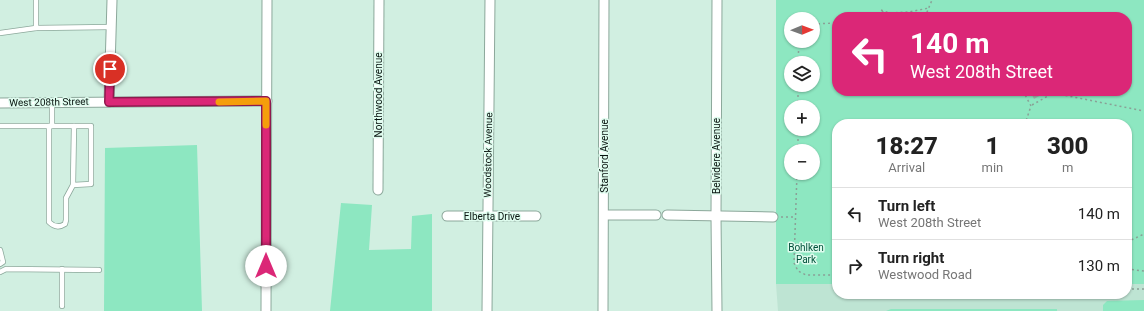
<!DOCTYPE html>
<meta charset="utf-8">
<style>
:root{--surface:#fff;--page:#f6f6f6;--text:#222;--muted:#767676;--line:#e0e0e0}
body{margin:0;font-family:Roboto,sans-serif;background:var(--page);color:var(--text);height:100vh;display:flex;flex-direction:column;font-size:15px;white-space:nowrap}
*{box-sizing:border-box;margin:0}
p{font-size:13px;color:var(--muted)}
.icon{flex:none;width:22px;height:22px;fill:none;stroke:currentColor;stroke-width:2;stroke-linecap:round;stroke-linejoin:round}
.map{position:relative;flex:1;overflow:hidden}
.details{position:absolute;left:832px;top:119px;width:300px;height:180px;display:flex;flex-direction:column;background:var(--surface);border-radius:16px;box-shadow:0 1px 3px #0004}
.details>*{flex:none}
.hud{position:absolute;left:832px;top:12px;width:300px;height:84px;border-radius:16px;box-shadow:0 1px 3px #0004;background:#db2777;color:#fff;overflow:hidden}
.needle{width:26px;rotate:89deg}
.tools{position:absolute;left:784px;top:12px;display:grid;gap:8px}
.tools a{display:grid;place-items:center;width:36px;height:36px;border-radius:50%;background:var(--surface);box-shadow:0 1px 3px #0004;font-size:20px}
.pin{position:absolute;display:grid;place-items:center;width:34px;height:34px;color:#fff;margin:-17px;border:2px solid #fff;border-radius:50%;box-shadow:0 1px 4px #0007}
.me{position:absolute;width:44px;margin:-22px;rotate:0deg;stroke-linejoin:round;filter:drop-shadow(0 0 3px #0008)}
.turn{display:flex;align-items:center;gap:14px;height:84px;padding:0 12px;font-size:18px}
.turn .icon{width:52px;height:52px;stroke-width:2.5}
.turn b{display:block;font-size:28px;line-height:34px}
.eta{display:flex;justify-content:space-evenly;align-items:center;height:68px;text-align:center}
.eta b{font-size:24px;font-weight:800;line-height:28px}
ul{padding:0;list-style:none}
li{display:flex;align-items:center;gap:12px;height:52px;padding:0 12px;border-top:1px solid var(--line)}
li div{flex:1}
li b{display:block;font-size:15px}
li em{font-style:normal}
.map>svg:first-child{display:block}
</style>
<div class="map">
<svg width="1144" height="311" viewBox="0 0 1144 311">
<rect width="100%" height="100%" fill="#d1efe1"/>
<polygon fill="#bee4d3" points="776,284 837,284 837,294 1127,294 1127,284 1144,284 1144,311 778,311"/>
<g fill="#8de7c1" fill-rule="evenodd">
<path d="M 776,0 L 1144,0 L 1144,284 L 1127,284 L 1127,124 L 837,124 L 837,284 L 776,284 ZM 837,17 L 1127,17 L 1127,91 L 837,91 ZM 791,19 L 813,19 L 813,41 L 791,41 ZM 791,63 L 813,63 L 813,85 L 791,85 ZM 791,107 L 813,107 L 813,129 L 791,129 ZM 791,151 L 813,151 L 813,173 L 791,173 Z"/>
<polygon points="197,145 202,311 104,311 105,148"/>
<polygon points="341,203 372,205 369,250 411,249 412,216 432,214 432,311 330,311"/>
<polygon points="1144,300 1144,311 1103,311 1103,305 1107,301"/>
<polygon points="891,309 1057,309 1057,311 886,311"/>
</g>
<polygon fill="#9bb7aa" points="1030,91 1048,91 1034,99"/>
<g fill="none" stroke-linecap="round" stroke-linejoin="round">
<g stroke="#8ca89b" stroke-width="6">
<g id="service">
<polyline points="36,0 36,28"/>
<polyline points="0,33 36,28 111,27"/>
<polyline points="0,126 52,126 52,102"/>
<path d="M 49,126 L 49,222 C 54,227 59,228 65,224 L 66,220 L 66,198 L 73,185 L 74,126 L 52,126"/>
<polyline points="73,185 91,184 91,126 74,126"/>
<polyline points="0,250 3,262 0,264"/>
<polyline points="0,272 6,269 99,270"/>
<polyline points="62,306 62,269"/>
</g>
</g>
<g stroke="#8ca89b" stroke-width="11">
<g id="minor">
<polyline points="109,102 112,0"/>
<polyline points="0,103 267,101"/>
<polyline points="378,190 379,0"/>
<polyline points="604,215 656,215"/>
<polyline points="667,215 773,217"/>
<polyline points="447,216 536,216"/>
<polyline points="266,311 267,0"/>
<polyline points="487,311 490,0"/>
<polyline points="603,311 604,0"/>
<polyline points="717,311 716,216 717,0"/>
</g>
</g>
<g stroke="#8aa096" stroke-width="1.5" stroke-dasharray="2 3" stroke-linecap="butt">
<polyline points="881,10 889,13 909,12 929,8"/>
<polyline points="882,11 888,17"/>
<polyline points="925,17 932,0"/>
<polyline points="813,24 837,23"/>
<polyline points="798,63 799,41"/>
<polyline points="1023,91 1031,106 1025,124"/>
<polyline points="1052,91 1053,93 1144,111"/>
<polyline points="1032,105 1053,93"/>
<polyline points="798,107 798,85"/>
<polyline points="798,151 798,129"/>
<polyline points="797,173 794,263 798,271 806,275 837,275"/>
<polyline points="781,217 795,217"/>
<polyline points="1127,242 1144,234"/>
<polyline points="1127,269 1144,271"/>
<polyline points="1127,289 1144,289"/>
</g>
<use href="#service" stroke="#fff" stroke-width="4.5"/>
<use href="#minor" stroke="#fff" stroke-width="9"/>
</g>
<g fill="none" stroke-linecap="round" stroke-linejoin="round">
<g stroke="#8e194d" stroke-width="10">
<polyline id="route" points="110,69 109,102 266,101 266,266"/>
</g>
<use href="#route" stroke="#db2777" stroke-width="7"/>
<polyline stroke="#f59e0b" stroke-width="7" points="219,102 266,101 266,125"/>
</g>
<g text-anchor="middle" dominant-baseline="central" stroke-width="3" stroke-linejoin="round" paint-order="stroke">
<g font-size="10" fill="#09130f" stroke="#defcee">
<text transform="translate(378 95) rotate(-90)">Northwood Avenue</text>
<text transform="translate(49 102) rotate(-1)">West 208th Street</text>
<text transform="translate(488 155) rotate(-89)">Woodstock Avenue</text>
<text transform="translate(604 156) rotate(-90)">Stanford Avenue</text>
<text transform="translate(716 156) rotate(-90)">Belvidere Avenue</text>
<text x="492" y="216">Elberta Drive</text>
</g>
<g font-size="10" fill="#02523b" stroke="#defcee">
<text x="806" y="247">Bohlken<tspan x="806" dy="12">Park</tspan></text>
</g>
</g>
</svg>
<div class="tools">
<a><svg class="needle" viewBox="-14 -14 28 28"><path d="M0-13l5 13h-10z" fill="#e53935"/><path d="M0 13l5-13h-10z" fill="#767676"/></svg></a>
<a><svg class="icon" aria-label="layers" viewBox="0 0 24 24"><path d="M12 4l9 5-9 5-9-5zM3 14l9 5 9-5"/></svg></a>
<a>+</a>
<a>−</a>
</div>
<div class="pin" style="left:110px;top:69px;background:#d93025"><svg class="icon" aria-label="arrive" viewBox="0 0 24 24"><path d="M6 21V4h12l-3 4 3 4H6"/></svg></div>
<svg class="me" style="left:266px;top:266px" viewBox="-20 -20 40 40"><circle r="19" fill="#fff"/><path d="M0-13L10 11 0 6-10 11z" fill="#db2777"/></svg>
<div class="hud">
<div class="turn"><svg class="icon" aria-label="left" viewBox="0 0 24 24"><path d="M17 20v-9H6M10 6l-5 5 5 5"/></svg><div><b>140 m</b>West 208th Street</div></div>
</div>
<section class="details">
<div class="eta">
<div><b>18:27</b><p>Arrival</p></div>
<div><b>1</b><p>min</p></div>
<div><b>300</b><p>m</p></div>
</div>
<ul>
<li><svg class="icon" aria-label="left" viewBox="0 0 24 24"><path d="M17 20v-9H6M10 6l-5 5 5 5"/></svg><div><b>Turn left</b><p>West 208th Street</p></div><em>140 m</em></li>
<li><svg class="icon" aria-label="right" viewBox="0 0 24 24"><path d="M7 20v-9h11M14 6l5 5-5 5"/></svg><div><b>Turn right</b><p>Westwood Road</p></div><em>130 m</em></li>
</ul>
</section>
</div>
